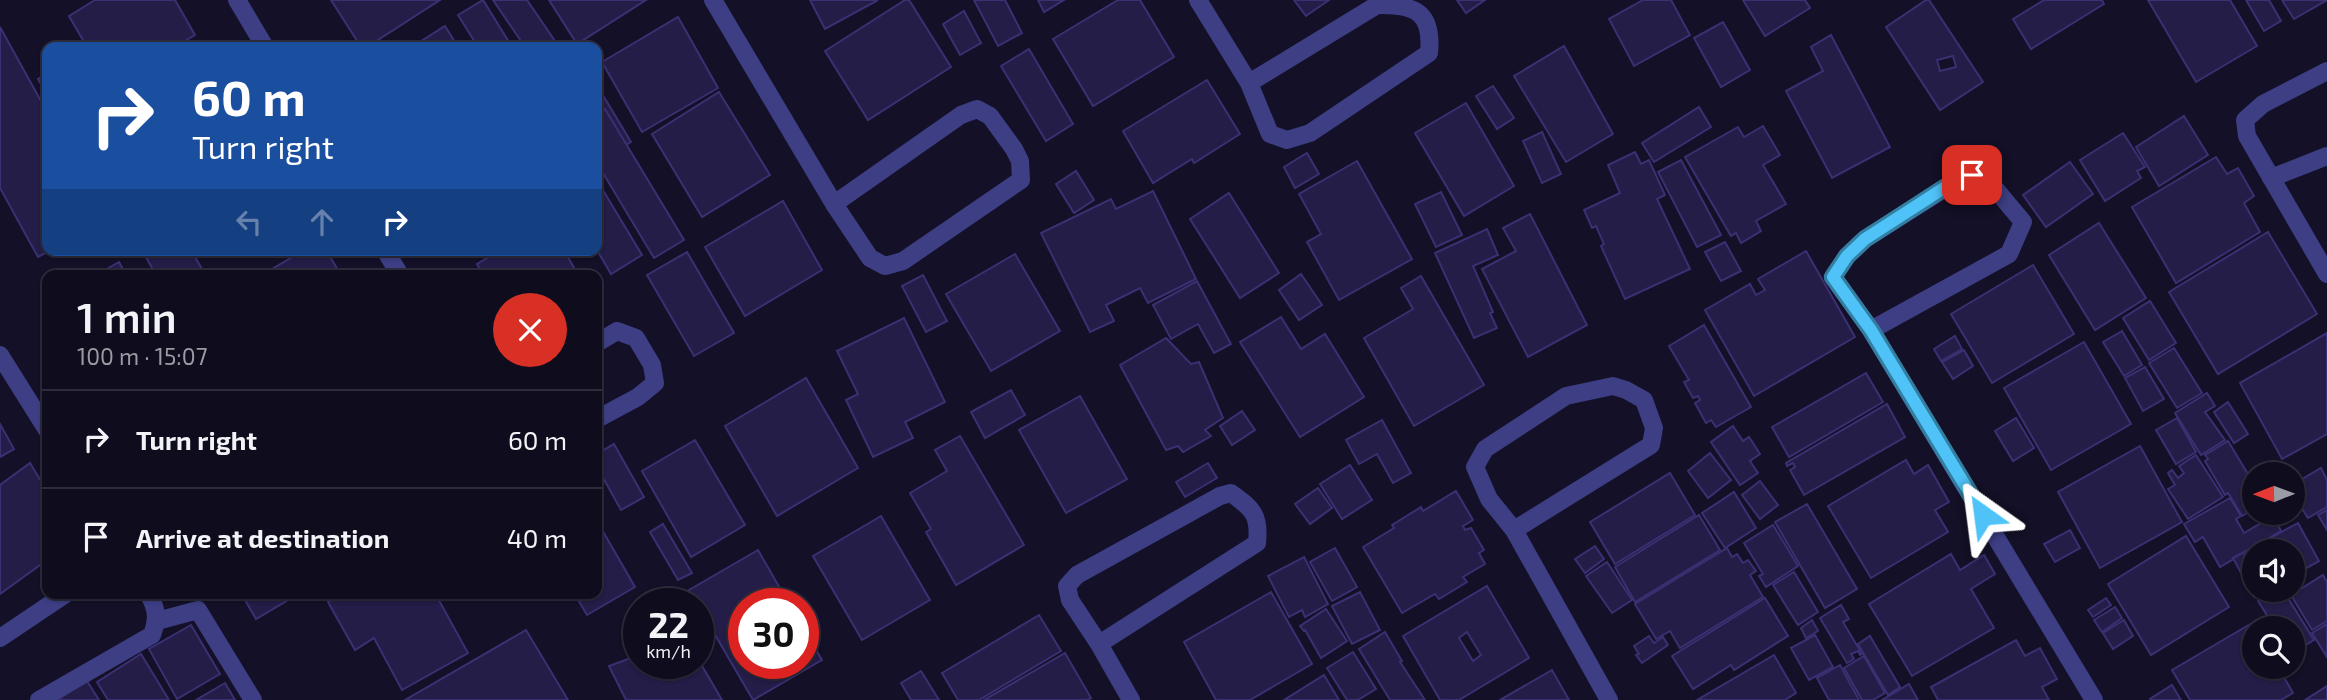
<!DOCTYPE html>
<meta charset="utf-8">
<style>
:root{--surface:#0e0c1d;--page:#171526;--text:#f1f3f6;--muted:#9b9ba4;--line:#2e2c3b}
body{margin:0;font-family:"Exo 2",sans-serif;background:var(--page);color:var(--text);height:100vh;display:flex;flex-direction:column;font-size:26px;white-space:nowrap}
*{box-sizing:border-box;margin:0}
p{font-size:23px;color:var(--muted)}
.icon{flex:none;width:38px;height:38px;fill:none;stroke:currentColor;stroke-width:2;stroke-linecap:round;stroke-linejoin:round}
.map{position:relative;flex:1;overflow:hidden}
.drawer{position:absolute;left:42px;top:270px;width:560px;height:329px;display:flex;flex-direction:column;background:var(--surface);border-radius:14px;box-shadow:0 2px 5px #0004,0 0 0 2px var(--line)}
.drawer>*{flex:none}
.top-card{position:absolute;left:42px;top:42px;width:560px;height:214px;border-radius:14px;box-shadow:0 2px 5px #0004,0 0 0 2px var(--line);background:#1a4fa0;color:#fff;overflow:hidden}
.needle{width:46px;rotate:269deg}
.tools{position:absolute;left:2242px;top:462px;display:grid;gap:14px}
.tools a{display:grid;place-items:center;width:63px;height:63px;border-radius:50%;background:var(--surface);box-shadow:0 2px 5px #0004,0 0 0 2px var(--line);font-size:35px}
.speed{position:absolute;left:623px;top:588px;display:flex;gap:14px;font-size:35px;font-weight:700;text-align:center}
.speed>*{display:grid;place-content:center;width:91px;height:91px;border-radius:50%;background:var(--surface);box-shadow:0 2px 5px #0004,0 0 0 2px var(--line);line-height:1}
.speed small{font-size:18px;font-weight:400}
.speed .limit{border:10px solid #d22;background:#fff;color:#111}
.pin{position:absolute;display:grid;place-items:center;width:60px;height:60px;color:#fff;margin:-30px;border-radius:14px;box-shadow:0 4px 10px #0006}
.me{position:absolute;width:77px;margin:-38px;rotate:329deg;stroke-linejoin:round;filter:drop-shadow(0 0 5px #0008)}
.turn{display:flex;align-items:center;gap:24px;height:147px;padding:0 35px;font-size:32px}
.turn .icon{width:91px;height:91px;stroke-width:2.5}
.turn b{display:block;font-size:49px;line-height:60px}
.lanes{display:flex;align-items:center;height:66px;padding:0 35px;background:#0003;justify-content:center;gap:35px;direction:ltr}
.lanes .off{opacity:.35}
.round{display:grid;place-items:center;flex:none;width:74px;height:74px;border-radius:37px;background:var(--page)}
.head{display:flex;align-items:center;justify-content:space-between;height:119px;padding:0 35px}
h1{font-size:42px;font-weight:600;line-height:52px}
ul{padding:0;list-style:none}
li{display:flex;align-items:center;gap:21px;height:98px;padding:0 35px;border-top:2px solid var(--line)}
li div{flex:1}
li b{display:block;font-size:26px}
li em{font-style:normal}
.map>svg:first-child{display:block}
</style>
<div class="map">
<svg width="2327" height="700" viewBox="0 0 2327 700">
<rect width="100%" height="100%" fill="#131027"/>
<g fill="#231d47" stroke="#3a3072" stroke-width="2" fill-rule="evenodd">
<polygon points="95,0 175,0 195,35 175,47 87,47 69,16"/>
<polygon points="331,0 440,0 367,47 361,47"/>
<polygon points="483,0 512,47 478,47 458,15"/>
<polygon points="493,0 527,0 557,44 552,47 525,47"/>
<polygon points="549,0 646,0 577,44"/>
<polygon points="810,0 878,0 825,29"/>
<polygon points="905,0 909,0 951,67 868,120 825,51"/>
<polygon points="974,0 1005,0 1022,33 998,46"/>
<polygon points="1038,0 1064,0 1044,12"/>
<polygon points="1118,0 1140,0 1174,57 1093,106 1053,39"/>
<polygon points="1294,0 1329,0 1306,16"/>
<polygon points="1457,0 1485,0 1466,13"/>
<polygon points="1643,0 1671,0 1690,35 1634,66 1609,19"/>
<polygon points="1743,0 1805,0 1810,8 1765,36"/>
<path d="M 1926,0 L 1929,0 L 1983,82 L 1940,110 L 1886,27 ZM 1953,56 L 1956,67 L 1940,71 L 1937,60 Z"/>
<polygon points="2044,0 2102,0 2104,4 2031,49 2013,19"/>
<polygon points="2148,0 2230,0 2257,46 2196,82"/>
<polygon points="2246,0 2269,0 2281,21 2264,31"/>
<polygon points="2282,0 2327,0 2294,19"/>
<polygon points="964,11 981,43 960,55 943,24"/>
<polygon points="678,17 718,88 642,132 602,62"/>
<polygon points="1723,22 1750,70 1721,87 1694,38"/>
<polygon points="445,26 458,47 412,47"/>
<polygon points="0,27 47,112 47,250 51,250 38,257 0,188"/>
<polygon points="1831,35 1890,147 1832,178 1786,91 1823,71 1811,47"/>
<polygon points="1564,46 1613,134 1566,162 1514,76"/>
<polygon points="1029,49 1073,124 1046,141 1001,66"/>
<polygon points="47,74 47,95 38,79"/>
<polygon points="1207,80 1240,134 1194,163 1192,159 1153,183 1123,131"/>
<polygon points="1493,86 1514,118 1497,129 1476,96"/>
<polygon points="719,92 770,175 702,217 652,134"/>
<polygon points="604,97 631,142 597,162 597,102"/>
<polygon points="1466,103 1514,186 1464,216 1415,133"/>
<polygon points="1699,107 1711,127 1654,162 1642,143"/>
<polygon points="605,109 684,240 654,258 597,163 597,113"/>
<polygon points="2184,116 2208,155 2159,186 2136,147"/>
<polygon points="1763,126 1780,155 1763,165 1786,204 1756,221 1761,231 1741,243 1736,233 1731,236 1685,157 1738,127 1744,137"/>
<polygon points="1542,132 1561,174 1542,183 1523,141"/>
<polygon points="2123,133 2145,167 2137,171 2141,178 2105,201 2080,160"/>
<polygon points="1635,152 1641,164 1649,160 1665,195 1657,199 1690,269 1625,299 1601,246 1604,244 1596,226 1592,228 1584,210 1620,193 1608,165"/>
<polygon points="1307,153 1319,174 1295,188 1284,167"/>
<polygon points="2216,157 2227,174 2238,168 2254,196 2244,203 2260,232 2176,283 2132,207"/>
<polygon points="1681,160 1721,235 1697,247 1658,172"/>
<polygon points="1357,161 1412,259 1339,300 1307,242 1321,234 1299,194"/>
<polygon points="2070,162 2093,194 2046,227 2023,195"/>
<polygon points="1076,171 1094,200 1074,213 1056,184"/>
<polygon points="598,182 642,255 611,274 597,250"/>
<polygon points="1153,191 1196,279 1148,303 1140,288 1106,305 1114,321 1090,332 1041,233 1111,199 1116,209"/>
<polygon points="1441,192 1462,235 1436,247 1415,204"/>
<polygon points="1229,193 1279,273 1240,298 1190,219"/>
<polygon points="783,201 822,270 745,316 705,247"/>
<polygon points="1530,214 1587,325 1528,357 1482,269 1516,251 1503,228"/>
<polygon points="2099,223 2146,298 2095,330 2049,255"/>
<polygon points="1487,229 1498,255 1473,266 1493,312 1490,313 1497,328 1474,338 1435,253"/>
<polygon points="2268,232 2317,314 2218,374 2169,292"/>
<polygon points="1725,242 1741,271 1721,281 1705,252"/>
<polygon points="142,250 191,250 202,269 193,275 156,275"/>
<polygon points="304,250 326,250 341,275 262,275"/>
<polygon points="500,250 564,250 578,275 483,275 477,264"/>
<polygon points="1806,251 1855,337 1754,396 1705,310 1750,284 1756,295 1765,290 1758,279"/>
<polygon points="687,252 734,333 694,356 647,275"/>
<polygon points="1015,254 1060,331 991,371 946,294"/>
<polygon points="119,262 126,275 96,275"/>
<polygon points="2033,265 2074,334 1992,383 1951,314"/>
<polygon points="1301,274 1322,305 1299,320 1279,290"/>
<polygon points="923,275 947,321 926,332 902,286"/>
<polygon points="1421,276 1484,385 1414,426 1364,338 1413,309 1401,288"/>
<polygon points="1197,281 1231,344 1214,353 1198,324 1171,339 1153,305"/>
<polygon points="2150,301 2176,343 2149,360 2123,318"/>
<polygon points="1281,317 1301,349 1325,334 1364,397 1300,437 1240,342"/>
<polygon points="904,318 945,402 905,422 913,438 873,457 846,400 858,394 837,351"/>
<polygon points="1704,325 1751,407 1716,427 1711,420 1706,423 1695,403 1700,400 1698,396 1693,398 1684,382 1689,380 1669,346"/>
<polygon points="2122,331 2142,365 2124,376 2103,342"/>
<polygon points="2327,333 2327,434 2282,459 2240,383"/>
<polygon points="1955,336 1962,349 1941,361 1934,349"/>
<polygon points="1166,338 1191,364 1199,362 1223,418 1205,430 1211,436 1183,452 1178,446 1166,450 1120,365"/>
<polygon points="2084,342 2131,424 2051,470 2004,388"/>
<polygon points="2174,348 2202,393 2177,408 2149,363"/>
<polygon points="1964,350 1973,366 1953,379 1942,362"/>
<polygon points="2145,367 2164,399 2143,411 2125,378"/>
<polygon points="1866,373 1883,402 1789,457 1772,427"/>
<polygon points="806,378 858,468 777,516 725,426"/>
<polygon points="1011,390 1025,415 985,438 971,412"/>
<polygon points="2207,393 2215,406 2205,412 2225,440 2201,455 2175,413"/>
<polygon points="1080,396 1127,479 1066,513 1019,430"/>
<polygon points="2228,402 2248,434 2234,443 2214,412"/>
<polygon points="1887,404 1905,437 1804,495 1790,470 1795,467 1793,463 1787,466 1786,463"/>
<polygon points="1242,411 1255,430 1232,445 1220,426"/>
<polygon points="2016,418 2034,448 2013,461 1995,431"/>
<polygon points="2177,418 2196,452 2176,464 2156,430"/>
<polygon points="1382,420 1411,473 1393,483 1377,454 1359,464 1346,440"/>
<polygon points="0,424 14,449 0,457"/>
<polygon points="1733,426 1743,441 1749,437 1760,454 1750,461 1758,473 1740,485 1711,442"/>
<polygon points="960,436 1024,545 956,585 926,532 931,529 910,493 947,471 935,450"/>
<polygon points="695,440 745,525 691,557 642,471"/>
<polygon points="2228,441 2254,484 2254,509 2242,516 2228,493 2225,495 2205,461 2208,459 2205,455"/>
<polygon points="614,444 644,497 621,510 597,467 597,454"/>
<polygon points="2140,446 2182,522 2100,568 2058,492"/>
<polygon points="1710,453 1731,480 1708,498 1688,471"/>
<polygon points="2196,455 2223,497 2188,519 2168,489 2175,485 2168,473 2172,470 2178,478 2184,473 2179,466"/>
<polygon points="1906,460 1914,474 1928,465 1949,502 1935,510 1948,532 1871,578 1828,506"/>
<polygon points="30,463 47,491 47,560 0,594 0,485"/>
<polygon points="1208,463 1217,478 1185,497 1176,482"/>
<polygon points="1350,465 1372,500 1342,519 1320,484"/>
<polygon points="2321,468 2327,480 2327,507 2308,518 2292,493 2292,485"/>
<polygon points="1670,473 1695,515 1615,564 1590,522"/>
<polygon points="1760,481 1778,505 1760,519 1742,495"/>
<polygon points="1318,488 1332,508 1310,524 1295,504"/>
<polygon points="1456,491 1473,520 1463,526 1465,530 1471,528 1484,550 1479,553 1485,564 1463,577 1467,582 1439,599 1435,594 1402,613 1363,547 1394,528 1392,525 1421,507 1423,511"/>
<polygon points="1734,492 1756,528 1725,548 1702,513"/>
<polygon points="2230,498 2241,516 2236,519 2244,533 2273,516 2281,531 2220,567 2203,537 2195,542 2184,524"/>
<polygon points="1807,504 1857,589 1825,608 1775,522"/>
<polygon points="2327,510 2327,530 2318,515"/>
<polygon points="1699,515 1720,550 1635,602 1615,567"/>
<polygon points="881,516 930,600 862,640 813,556"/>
<polygon points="597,521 635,587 587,615 574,593 597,593"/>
<polygon points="2298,523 2319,561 2292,576 2292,551 2254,551 2254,560 2250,552 2244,555 2254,571 2254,590 2267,590 2254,597 2233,558"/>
<polygon points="663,524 692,573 678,580 650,532"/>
<polygon points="1773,525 1798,566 1766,587 1759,576 1763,574 1744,543"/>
<polygon points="2070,530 2080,548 2055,562 2044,544"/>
<polygon points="2186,536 2229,607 2151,655 2108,584"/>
<polygon points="1595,546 1604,559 1585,573 1575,559"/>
<polygon points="1335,548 1357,587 1332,601 1310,562"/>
<polygon points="1727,548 1732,557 1737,554 1743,563 1748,560 1756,571 1750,575 1763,597 1680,648 1670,631 1656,639 1635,604"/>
<polygon points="758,550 789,604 744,604 744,663 803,663 803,628 822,660 753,700 689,590"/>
<polygon points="1951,554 1960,570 1984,555 1995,574 1971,589 1994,628 1912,676 1869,604"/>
<polygon points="1304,557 1328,604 1305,617 1302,610 1289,617 1268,576"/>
<polygon points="1607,562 1632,600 1612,613 1586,576"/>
<polygon points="1794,572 1818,612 1798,625 1773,585"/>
<polygon points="2323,575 2327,582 2327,621 2312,630 2291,595"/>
<path d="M 1487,586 L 1529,658 L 1459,700 L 1440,700 L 1403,636 ZM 1467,632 L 1481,655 L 1473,661 L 1459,638 Z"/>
<polygon points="2276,590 2283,590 2314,640 2292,653 2292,628 2275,628 2258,601"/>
<polygon points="1271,592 1312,664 1250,700 1216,700 1184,642"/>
<polygon points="1360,592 1380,630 1352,644 1332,606"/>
<polygon points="241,593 300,593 256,619"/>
<polygon points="343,593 435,593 468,653 402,690 374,638 355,650 328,602"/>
<polygon points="1765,598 1788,636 1734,670 1731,665 1693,689 1672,656"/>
<polygon points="2106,598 2111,605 2093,617 2088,610"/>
<polygon points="1841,605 1849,619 1843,622 1862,654 1860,655 1858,651 1851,654 1854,659 1847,663 1820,618"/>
<polygon points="2115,607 2122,618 2102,632 2094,620"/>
<polygon points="1326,609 1347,641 1321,658 1305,630 1304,631 1300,626"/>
<polygon points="1039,615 1061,651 979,700 958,700 942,673"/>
<polygon points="1812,620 1818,631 1806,638 1801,628"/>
<polygon points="2124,620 2133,636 2113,649 2103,633"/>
<polygon points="2252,623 2255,628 2254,667 2278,667 2293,693 2281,700 2190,700 2172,670"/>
<polygon points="2327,624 2327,657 2312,633"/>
<polygon points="191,625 220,674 177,699 149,649"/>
<polygon points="526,630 568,700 405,700"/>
<polygon points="1385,632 1402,661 1400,662 1425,700 1390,700 1359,649"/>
<polygon points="1815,635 1833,667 1809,680 1791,648"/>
<polygon points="1649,636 1654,643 1663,637 1668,645 1642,663 1636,655 1639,654 1634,646"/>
<polygon points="1870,636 1900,687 1888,695 1858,644"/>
<polygon points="2016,640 2025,656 2040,648 2057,679 2042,687 2049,700 1938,700 1931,687"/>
<polygon points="1353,652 1376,689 1358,700 1347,700 1327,668"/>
<polygon points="1065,653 1091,698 1087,700 984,700"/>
<polygon points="141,654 169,700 108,700 97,682"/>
<polygon points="639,655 639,663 698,663 698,659 722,700 626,700 609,666"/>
<polygon points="1774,655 1796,693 1785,700 1697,700"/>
<polygon points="1864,656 1885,693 1873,700 1862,700 1844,668"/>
<polygon points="1840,665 1859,700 1829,700 1817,678"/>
<polygon points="1552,670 1569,700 1500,700"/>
<polygon points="921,671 939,700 911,700 901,683"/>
<polygon points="1324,675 1339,700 1284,700"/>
<polygon points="87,681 99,700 57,700"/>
<polygon points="225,683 235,700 196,700"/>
<polygon points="1909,684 1918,700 1882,700"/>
<polygon points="2172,685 2181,700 2151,700 2150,699"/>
<polygon points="2327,686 2327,700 2305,700"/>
</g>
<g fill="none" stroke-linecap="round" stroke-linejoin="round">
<g stroke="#3d3e84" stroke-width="18">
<polyline points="157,621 198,610 253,700"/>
<polyline points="0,638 67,593"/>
</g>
<g stroke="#3d3e84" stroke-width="18">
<polyline points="237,0 265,47"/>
<polyline points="713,0 834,204 870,258 885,266 903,261 1021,180 1020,161 1014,149 990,116 977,109 961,115 834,204"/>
<path d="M 1198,0 L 1249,83 L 1270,134 L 1287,140 L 1310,133 L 1429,53 C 1433,12 1415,4 1377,5 L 1249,83"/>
<polyline points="2327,71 2263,104 2245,120 2247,136 2327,274"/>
<polyline points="2271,178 2327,156"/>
<polyline points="385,250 400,275"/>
<polyline points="1871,330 2009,254 2023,222 1987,179 1972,175 1944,189 1865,239 1847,256 1833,277 1871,330 2094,700"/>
<polyline points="597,343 617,331 636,338 652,365 655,383 638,397 597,419"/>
<polyline points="0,355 47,430"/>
<polyline points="1514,530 1651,445 1654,428 1644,400 1626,390 1613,386 1566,396 1485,449 1475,467 1489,499 1514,530 1609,700"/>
<path d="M 1099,644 L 1257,543 C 1260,515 1253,509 1231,493 L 1220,496 L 1077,575 L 1067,586 L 1070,600 L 1099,644 L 1131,700"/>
<path d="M 39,700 L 152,635 C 158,619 157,608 148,593"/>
</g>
</g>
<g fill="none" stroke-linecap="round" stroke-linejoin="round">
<g stroke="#337fa1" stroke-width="18">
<polyline id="route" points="1972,175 1944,188 1865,239 1847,256 1833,277 1871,330 1983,515"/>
</g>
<use href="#route" stroke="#4fc3f7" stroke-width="12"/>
</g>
</svg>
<div class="tools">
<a><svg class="needle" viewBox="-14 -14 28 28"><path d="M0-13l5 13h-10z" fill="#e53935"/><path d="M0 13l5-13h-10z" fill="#9b9ba4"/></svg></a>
<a><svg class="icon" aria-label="sound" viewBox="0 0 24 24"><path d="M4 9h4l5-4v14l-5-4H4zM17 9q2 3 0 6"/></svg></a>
<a><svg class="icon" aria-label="search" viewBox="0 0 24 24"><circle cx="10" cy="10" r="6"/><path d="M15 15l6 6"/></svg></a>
</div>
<div class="speed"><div>22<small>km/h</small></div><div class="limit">30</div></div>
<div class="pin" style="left:1972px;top:175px;background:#d93025"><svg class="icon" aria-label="arrive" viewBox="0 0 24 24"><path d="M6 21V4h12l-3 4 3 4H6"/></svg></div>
<svg class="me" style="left:1983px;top:515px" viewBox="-20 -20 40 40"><path d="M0-17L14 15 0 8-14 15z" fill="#4fc3f7" stroke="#fff" stroke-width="4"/></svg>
<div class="top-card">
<div class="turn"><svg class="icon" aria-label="right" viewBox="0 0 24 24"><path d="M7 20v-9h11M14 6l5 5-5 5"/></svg><div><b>60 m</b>Turn right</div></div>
<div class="lanes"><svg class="icon off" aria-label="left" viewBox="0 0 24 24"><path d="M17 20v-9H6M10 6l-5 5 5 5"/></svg><svg class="icon off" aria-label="ahead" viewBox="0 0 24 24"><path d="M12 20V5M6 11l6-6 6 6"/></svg><svg class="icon" aria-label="right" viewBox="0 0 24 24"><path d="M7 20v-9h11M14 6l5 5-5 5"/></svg></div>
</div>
<section class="drawer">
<div class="head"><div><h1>1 min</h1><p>100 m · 15:07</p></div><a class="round" style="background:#d93025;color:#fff"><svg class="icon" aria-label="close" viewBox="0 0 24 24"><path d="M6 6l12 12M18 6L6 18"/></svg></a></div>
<ul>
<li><svg class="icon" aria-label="right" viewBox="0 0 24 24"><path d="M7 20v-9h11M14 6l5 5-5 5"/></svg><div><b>Turn right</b></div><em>60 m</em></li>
<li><svg class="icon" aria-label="arrive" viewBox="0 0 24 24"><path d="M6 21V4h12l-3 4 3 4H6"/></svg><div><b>Arrive at destination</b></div><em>40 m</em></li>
</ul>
</section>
</div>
